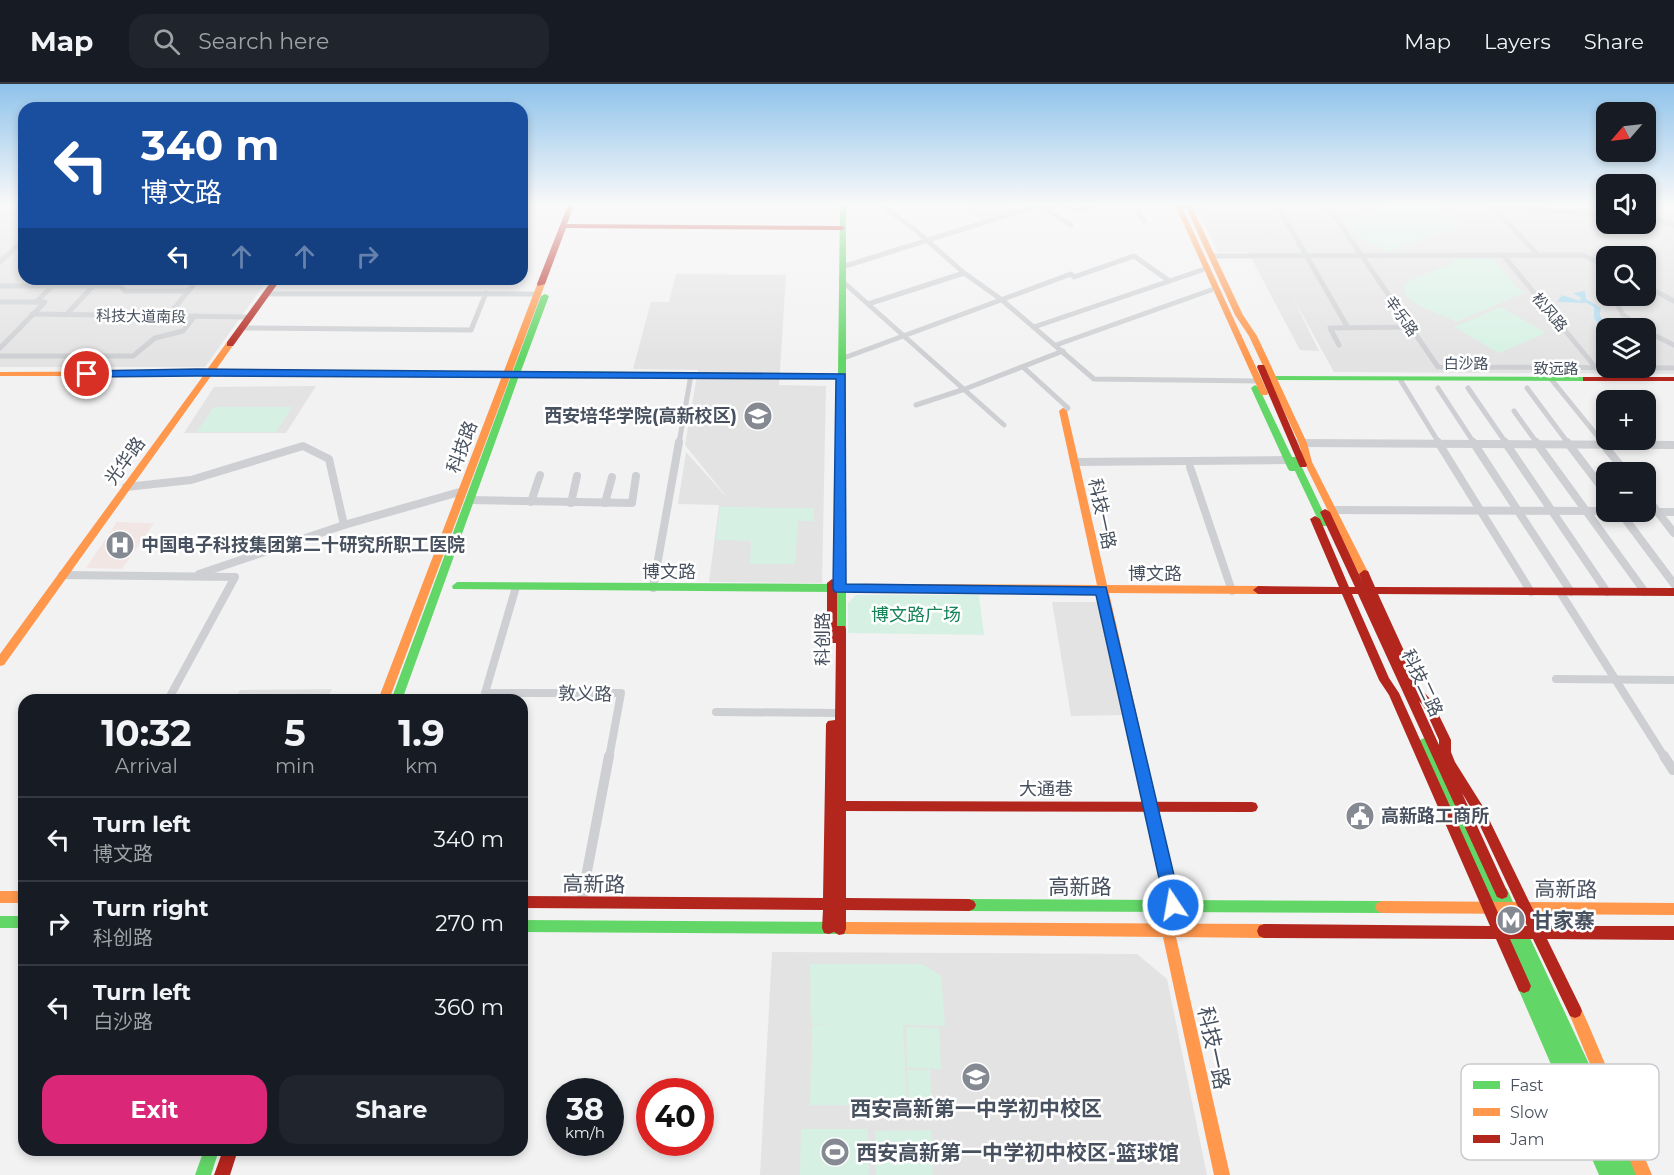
<!DOCTYPE html>
<meta charset="utf-8">
<style>
:root{--surface:#171b24;--page:#20242c;--text:#f1f3f6;--muted:#9ea1a6;--line:#363941;--accent:#db2777}
body{margin:0;font-family:Montserrat,"Noto Sans SC",sans-serif;background:var(--page);color:var(--text);height:100vh;display:flex;flex-direction:column;font-size:22px;white-space:nowrap}
*{box-sizing:border-box;margin:0}
p{font-size:20px;color:var(--muted)}
.icon{flex:none;width:33px;height:33px;fill:none;stroke:currentColor;stroke-width:2;stroke-linecap:round;stroke-linejoin:round}
.map{position:relative;flex:1;overflow:hidden}
.panel{position:absolute;left:18px;top:610px;width:510px;height:462px;display:flex;flex-direction:column;background:var(--surface);border-radius:18px;box-shadow:0 3px 9px #0003}
.panel>*{flex:none}
.banner{position:absolute;left:18px;top:18px;width:510px;height:183px;border-radius:18px;box-shadow:0 3px 9px #0003;background:#1a4fa0;color:#fff;overflow:hidden}
.needle{width:39px;rotate:242deg}
.buttons{position:absolute;left:1596px;top:18px;display:grid;gap:12px}
.buttons a{display:grid;place-items:center;width:60px;height:60px;border-radius:12px;background:var(--surface);box-shadow:0 3px 9px #0003;font-size:30px}
.speed{position:absolute;left:546px;top:994px;display:flex;gap:12px;font-size:30px;font-weight:700;text-align:center}
.speed>*{display:grid;place-content:center;width:78px;height:78px;border-radius:50%;background:var(--surface);box-shadow:0 3px 9px #0003;line-height:1}
.speed small{font-size:15px;font-weight:400}
.speed .limit{border:9px solid #d22;background:#fff;color:#111}
.pin{position:absolute;display:grid;place-items:center;width:51px;height:51px;color:#fff;margin:-26px;border:3px solid #fff;border-radius:50%;box-shadow:0 2px 6px #0007}
.me{position:absolute;width:66px;margin:-33px;rotate:348deg;stroke-linejoin:round;filter:drop-shadow(0 0 4px #0008)}
.turn{display:flex;align-items:center;gap:21px;height:126px;padding:0 24px;font-size:27px}
.turn .icon{width:78px;height:78px;stroke-width:2.5}
.turn b{display:block;font-size:42px;line-height:51px}
.lanes{display:flex;align-items:center;height:57px;padding:0 24px;background:#0003;justify-content:center;gap:30px;direction:ltr}
.lanes .off{opacity:.35}
.eta{display:flex;justify-content:space-evenly;align-items:center;height:102px;text-align:center}
.eta b{font-size:36px;font-weight:700;line-height:42px}
.button{display:flex;gap:12px;margin-top:auto;padding:12px 24px}
.button a{flex:1;height:69px;border-radius:18px;background:var(--accent);color:#fff;font-size:24px;font-weight:700;line-height:69px;text-align:center}
.button a+a{background:var(--page);color:var(--text)}
ul{padding:0;list-style:none}
li{display:flex;align-items:center;gap:18px;height:84px;padding:0 24px;border-top:2px solid var(--line)}
li div{flex:1}
li b{display:block;font-size:22px}
li em{font-style:normal}
header{display:flex;align-items:center;gap:36px;box-sizing:border-box;height:84px;padding:0 30px;background:var(--surface);border-bottom:2px solid var(--line)}
header strong{font-size:28px}
nav{display:flex;gap:33px;margin-inline-start:auto;font-size:21px}
.search{width:420px;height:54px;background:var(--page);display:flex;align-items:center;gap:15px;box-sizing:border-box;padding:0 21px;border-radius:18px;color:var(--muted);font-size:22px}
.map>svg:first-child{display:block}
</style>
<header>
<strong>Map</strong>
<div class="search"><svg class="icon" aria-label="search" viewBox="0 0 24 24"><circle cx="10" cy="10" r="6"/><path d="M15 15l6 6"/></svg>Search here</div>
<nav><a>Map</a><a>Layers</a><a>Share</a></nav>
</header>
<div class="map">
<svg width="1674" height="1091" viewBox="0 0 1674 1091">
<rect width="100%" height="100%" fill="#f2f2f2"/>
<g fill="#e4e3e4" fill-rule="evenodd">
<polygon points="0,121 24,121 24,195 268,195 205,283 0,283"/>
<polygon points="960,121 1014,121 1015,129 983,139"/>
<path d="M 1196,121 L 1528,121 L 1606,126 L 1606,140 L 1646,140 L 1646,129 L 1674,131 L 1674,290 L 1334,288 L 1292,212 L 1319,267 L 1300,266 L 1248,168 L 1218,168 ZM 1606,172 L 1646,172 L 1646,212 L 1606,212 ZM 1606,244 L 1646,244 L 1646,284 L 1606,284 Z"/>
<polygon points="676,190 786,191 779,301 826,302 822,499 709,498 719,421 678,420 686,368 730,417 685,361 698,286 633,285 651,218 669,218"/>
<polygon points="316,302 286,349 184,349 214,303"/>
<polygon points="1052,518 1098,518 1124,631 1071,632"/>
<polygon points="332,605 327,616 235,616 240,606"/>
<polygon points="772,868 1137,870 1167,895 1207,1091 760,1091"/>
</g>
<polygon fill="#f1e6e3" points="117,438 154,439 122,485 86,484"/>
<g fill="#d6f1e4">
<polygon points="1397,121 1428,121 1448,130 1463,141 1387,168 1355,151 1344,138"/>
<path d="M 1454,175 L 1493,175 L 1517,204 L 1526,208 L 1456,238 C 1439,228 1417,225 1405,210 L 1404,201 L 1411,196 L 1452,180 Z"/>
<polygon points="1501,223 1546,249 1499,269 1454,243"/>
<polygon points="214,323 292,323 276,348 197,348"/>
<polygon points="720,423 814,424 814,437 798,437 795,480 750,480 751,457 716,456"/>
<polygon points="856,511 979,511 984,551 848,549 848,519"/>
<polygon points="810,880 922,880 941,892 945,942 903,941 907,1022 810,1021 812,941 837,941 811,940"/>
<polygon points="906,943 939,944 941,985 907,984"/>
<polygon points="907,986 930,986 932,1017 909,1016"/>
<polygon points="801,1045 868,1045 869,1091 800,1091"/>
<polygon points="931,1046 933,1076 875,1076 875,1047"/>
<polygon points="876,1078 932,1078 933,1091 876,1091"/>
</g>
<path fill="#abd9ef" d="M 1585,207 L 1586,215 L 1601,224 C 1597,236 1606,238 1615,244 L 1606,244 L 1606,249 L 1594,234 L 1594,223 L 1587,219 L 1557,218 L 1562,211 L 1580,217 L 1581,214 L 1573,209 Z"/>
<g fill="none" stroke-linecap="round" stroke-linejoin="round">
<g stroke="#cdcfd2" stroke-width="5">
<polyline points="881,121 913,144 964,189 1002,216 1094,295 1259,297"/>
<polyline points="1065,121 1076,127 1098,121"/>
<polyline points="1134,121 1144,137"/>
<polyline points="1277,121 1347,242"/>
<polyline points="1327,121 1438,283 1674,284"/>
<polyline points="1492,122 1538,171"/>
<polyline points="1494,123 1606,130"/>
<polyline points="1046,125 1060,121"/>
<polyline points="1646,133 1674,141"/>
<polyline points="1503,171 1596,284"/>
<polyline points="1212,172 1583,171 1606,182"/>
<polyline points="0,178 24,156"/>
<polyline points="842,183 1040,121 1071,141"/>
<polyline points="841,196 1004,341"/>
<polyline points="0,202 120,202 125,207 188,207"/>
<polyline points="1646,202 1674,217"/>
<polyline points="267,210 538,210"/>
<polyline points="1613,212 1623,231 1642,244"/>
<polyline points="0,218 45,218 0,264"/>
<polyline points="36,218 52,202"/>
<polyline points="868,220 964,189"/>
<polyline points="32,230 249,233"/>
<polyline points="66,231 93,202"/>
<polyline points="168,232 198,195"/>
<polyline points="1034,243 1202,186"/>
<polyline points="242,244 471,246 486,209"/>
<polyline points="1646,247 1674,261"/>
<polyline points="1056,261 1211,206"/>
<polyline points="1339,261 1330,244 1410,243"/>
<polyline points="0,272 133,272 155,254 183,247 195,232"/>
<polyline points="841,275 1071,190 1074,193 1134,172 1168,196"/>
<polyline points="1023,283 1068,324 1063,327"/>
<polyline points="1551,295 1603,359"/>
<polyline points="1401,297 1439,359"/>
<polyline points="1438,304 1474,359"/>
<polyline points="1468,304 1506,359"/>
<polyline points="1527,304 1568,359"/>
<polyline points="916,321 965,305 1063,267"/>
<polyline points="1514,327 1537,359"/>
<polyline points="679,359 691,291"/>
<polyline points="1298,359 1318,359"/>
</g>
<g stroke="#cdcfd2" stroke-width="8">
<polyline points="1438,358 1531,508"/>
<polyline points="1473,358 1571,508"/>
<polyline points="1505,358 1607,508"/>
<polyline points="1536,358 1645,508"/>
<polyline points="1567,358 1606,409"/>
<polyline points="1601,358 1626,388"/>
<polyline points="1298,359 1674,361"/>
<polyline points="1074,378 1289,376"/>
<polyline points="1190,383 1232,507"/>
<polyline points="126,403 191,396 303,362 329,375 344,441"/>
<polyline points="1646,413 1674,449"/>
<polyline points="471,416 632,419 636,392"/>
<polyline points="531,418 540,391"/>
<polyline points="571,419 577,392"/>
<polyline points="605,419 612,393"/>
<polyline points="1331,426 1606,427"/>
<polyline points="1620,428 1674,500"/>
<polyline points="1639,428 1674,428"/>
<polyline points="199,490 344,441 463,407"/>
<polyline points="62,491 235,493 168,616"/>
<polyline points="516,503 485,609 621,609 609,674"/>
<polyline points="653,504 679,358"/>
<polyline points="1560,508 1665,674"/>
<polyline points="1556,595 1674,596"/>
<polyline points="716,628 839,629"/>
</g>
<g stroke="#cdcfd2" stroke-width="10">
<polyline points="1664,672 1673,686"/>
<polyline points="581,819 609,672"/>
</g>
<g fill="#63d668" fill-rule="evenodd">
<polygon points="840,121 846,121 846,500 893,500 898,504 897,507 846,508 846,545 845,548 837,548 836,545 836,508 453,505 452,502 457,498 836,500 838,294 519,292 402,616 391,616 511,292 406,291 402,289 403,287 513,287 541,212 545,210 549,212 521,287 838,290"/>
<polygon points="1266,292 1586,293 1590,295 1586,297 1269,296 1265,294"/>
<polygon points="1255,301 1259,304 1292,373 1297,373 1298,375 1329,440 1327,442 1321,442 1295,387 1290,387 1288,385 1251,304"/>
<polygon points="1424,654 1428,656 1497,805 1502,803 1507,805 1641,1091 1599,1091 1517,902 1519,897 1526,896 1418,659 1420,656"/>
<polygon points="969,815 1382,817 1387,819 1389,823 1387,827 1382,829 969,827 964,825 962,821 964,817"/>
<rect x="0" y="832" width="24" height="12"/>
<polygon points="522,836 848,838 853,839 855,844 853,849 848,850 522,848"/>
<polygon points="204,1066 219,1066 211,1091 195,1091"/>
</g>
<g fill="#ff974d" fill-rule="evenodd">
<polygon points="1175,121 1181,121 1268,309 1267,311 1261,311 1260,309"/>
<polygon points="1185,121 1191,121 1243,231 1257,252 1307,359 1312,378 1369,490 1368,493 1360,493 1359,490 1304,378 1299,359 1249,252 1235,231"/>
<polygon points="538,198 545,200 389,616 378,616"/>
<polygon points="227,258 233,258 234,260 215,287 406,287 410,289 406,291 211,292 4,581 0,582 0,570 203,292 0,292 0,288 206,287"/>
<polygon points="1063,324 1067,327 1107,501 1258,502 1263,506 1258,510 1109,509 1180,821 1178,825 1173,827 1168,825 1166,821 1098,509 893,508 888,504 893,500 1097,501 1059,327"/>
<rect x="0" y="807" width="24" height="12"/>
<polygon points="1382,817 1674,819 1674,831 1382,829 1377,827 1375,823 1377,819"/>
<polygon points="848,838 1264,840 1269,842 1271,847 1269,852 1264,854 1176,853 1230,1091 1214,1091 1163,853 848,850 843,849 841,844 843,839"/>
<polygon points="1575,920 1580,922 1589,942 1652,1091 1636,1091 1568,927 1570,922"/>
</g>
<g fill="#b3261e" fill-rule="evenodd">
<polygon points="568,121 574,121 567,140 842,142 845,144 842,146 566,144 545,200 538,202 537,200"/>
<polygon points="273,195 281,195 233,262 227,262 227,258"/>
<polygon points="1258,281 1264,281 1265,283 1307,381 1306,383 1300,383 1299,381 1257,283"/>
<rect x="1583" y="293" width="91" height="4"/>
<path d="M 1325,425 L 1330,428 L 1363,499 L 1359,490 L 1364,486 L 1368,487 L 1375,503 L 1674,504 L 1674,512 L 1378,510 L 1422,606 L 1432,617 L 1451,656 L 1451,668 L 1455,678 L 1482,721 L 1541,842 L 1674,842 L 1674,856 L 1547,855 L 1580,922 L 1582,927 L 1580,932 L 1575,934 L 1570,932 L 1533,855 L 1510,855 L 1531,902 L 1529,907 L 1524,909 L 1519,907 L 1496,855 L 1264,854 L 1259,852 L 1257,847 L 1259,842 L 1264,840 L 1490,842 L 1389,611 L 1379,596 L 1342,510 L 1258,510 L 1253,506 L 1258,502 L 1339,503 L 1310,435 L 1315,432 L 1320,435 L 1349,503 L 1355,503 L 1320,428 ZM 1352,510 L 1358,510 L 1497,813 L 1502,815 L 1507,813 L 1508,809 L 1462,709 L 1474,729 L 1527,842 L 1504,842 L 1399,609 L 1389,594 ZM 1419,617 L 1424,623 L 1439,656 L 1439,661 Z"/>
<polygon points="832,495 837,499 837,542 845,542 846,545 846,717 1252,718 1256,719 1258,723 1256,727 1252,728 846,727 846,814 969,815 974,817 976,821 974,825 969,827 846,826 846,845 844,850 839,851 834,848 829,850 824,849 822,844 823,826 522,824 522,812 823,814 826,640 828,637 835,636 836,559 828,559 827,556 827,499"/>
<polygon points="223,1066 238,1066 230,1091 214,1091"/>
</g>
</g>
<linearGradient id="sky" x2="0" y2="1"><stop stop-color="#8fc3eb"/><stop offset="0.44" stop-color="#f9f9f9"/><stop offset="1" stop-color="#f9f9f9" stop-opacity="0"/></linearGradient>
<rect width="1674" height="274" fill="url(#sky)"/>
<polygon fill="#1a73e8" stroke="#114b97" stroke-width="1.5" points="197,285 845,290 846,500 1106,503 1181,821 1179,827 1173,829 1167,827 1165,821 1096,511 835,508 833,505 836,295 197,292 87,293 82,290 87,287"/>
<defs>
<g id="university-disc" transform="scale(1.5)"><circle r="9.5" fill="#848992" stroke="#fff"/><path d="M0-5L7-2L0 1L-7-2ZM-4 1L0 2.5L4 1V4Q0 6-4 4Z" fill="#fff"/></g>
<g id="hospital-disc" transform="scale(1.5)"><circle r="9.5" fill="#848992" stroke="#fff"/><path d="M-5-5h3v3.5h4V-5h3V5h-3V1.5h-4V5h-3Z" fill="#fff"/></g>
<g id="civic-disc" transform="scale(1.5)"><circle r="9.5" fill="#848992" stroke="#fff"/><path d="M-.6-6.5H3V-4.5H.6V-3L4-1V1h2V6H-6V1h2V-1L-.6-3ZM-1.2 2.5V6h2.4V2.5Z" fill="#fff"/></g>
<g id="metro-disc" transform="scale(1.5)"><circle r="9.5" fill="#848992" stroke="#fff"/><path d="M-5.5 5V-5H-3L0 0L3-5H5.5V5H3V-.5L0 4L-3-.5V5Z" fill="#fff"/></g>
<g id="school-disc" transform="scale(1.5)"><circle r="9.5" fill="#848992" stroke="#fff"/><path d="M0-5L7-2L0 1L-7-2ZM-4 1L0 2.5L4 1V4Q0 6-4 4Z" fill="#fff"/></g>
<g id="stadium-disc" transform="scale(1.5)"><circle r="9.5" fill="#848992" stroke="#fff"/><path d="M0-5a6.5 5 0 1 0 0 10a6.5 5 0 1 0 0-10ZM-3.5-1.8h7v3.6h-7Z" fill="#fff"/></g>
</defs>
<g fill-rule="evenodd">
<use href="#university-disc" x="758" y="332"/>
<use href="#hospital-disc" x="120" y="461"/>
<use href="#civic-disc" x="1360" y="732"/>
<use href="#metro-disc" x="1511" y="836"/>
<use href="#school-disc" x="976" y="993"/>
<use href="#stadium-disc" x="835" y="1068"/>
</g>
<g text-anchor="middle" dominant-baseline="central" stroke-width="5" stroke-linejoin="round" paint-order="stroke">
<g font-size="15" fill="#48515f" stroke="#fff">
<text transform="translate(1550 228) rotate(50)">松风路</text>
<text transform="translate(141 232) rotate(1)">科技大道南段</text>
<text transform="translate(1402 232) rotate(55)">辛乐路</text>
<text x="1466" y="279">白沙路</text>
<text x="1556" y="284">致远路</text>
</g>
<g font-size="18" font-weight="bold" fill="#48515f" stroke="#fff" text-anchor="start">
<text x="737" y="332" text-anchor="end">西安培华学院(高新校区)</text>
<text x="141" y="461">中国电子科技集团第二十研究所职工医院</text>
<text x="1381" y="732">高新路工商所</text>
</g>
<g font-size="18" fill="#48515f" stroke="#fff">
<text transform="translate(462 363) rotate(-69)">科技路</text>
<text transform="translate(125 377) rotate(-54)">光华路</text>
<text transform="translate(1102 430) rotate(78)">科技一路</text>
<text x="669" y="488">博文路</text>
<text x="1155" y="490">博文路</text>
<text transform="translate(823 555) rotate(-90)">科创路</text>
<text transform="translate(1422 599) rotate(65)">科技二路</text>
<text transform="translate(585 610) rotate(1)">敦义路</text>
<text x="1046" y="705">大通巷</text>
</g>
<g font-size="18" fill="#168359" stroke="#fff">
<text x="916" y="531">博文路广场</text>
</g>
<g font-size="21" fill="#48515f" stroke="#fff">
<text transform="translate(594 800) rotate(1)">高新路</text>
<text x="1080" y="802">高新路</text>
<text transform="translate(1566 805) rotate(1)">高新路</text>
<text transform="translate(1214 964) rotate(78)">科技一路</text>
</g>
<g font-size="21" font-weight="bold" fill="#48515f" stroke="#fff" text-anchor="start">
<text x="1532" y="836">甘家寨</text>
<text x="976" y="1024" text-anchor="middle">西安高新第一中学初中校区</text>
<text x="856" y="1068">西安高新第一中学初中校区-篮球馆</text>
</g>
</g>
<rect x="1461" y="980" width="198" height="96" rx="9" fill="#fff" stroke="#c8cbcf" stroke-width="1.5"/>
<rect x="1473" y="997" width="27" height="8" fill="#63d668"/>
<rect x="1473" y="1024" width="27" height="8" fill="#ff974d"/>
<rect x="1473" y="1051" width="27" height="8" fill="#b3261e"/>
<g font-size="16" fill="#48515f">
<text x="1510" y="1007">Fast</text>
<text x="1510" y="1034">Slow</text>
<text x="1510" y="1061">Jam</text>
</g>
</svg>
<div class="buttons">
<a><svg class="needle" viewBox="-14 -14 28 28"><path d="M0-13l5 13h-10z" fill="#e53935"/><path d="M0 13l5-13h-10z" fill="#9ea1a6"/></svg></a>
<a><svg class="icon" aria-label="sound" viewBox="0 0 24 24"><path d="M4 9h4l5-4v14l-5-4H4zM17 9q2 3 0 6"/></svg></a>
<a><svg class="icon" aria-label="search" viewBox="0 0 24 24"><circle cx="10" cy="10" r="6"/><path d="M15 15l6 6"/></svg></a>
<a><svg class="icon" aria-label="layers" viewBox="0 0 24 24"><path d="M12 4l9 5-9 5-9-5zM3 14l9 5 9-5"/></svg></a>
<a>+</a>
<a>−</a>
</div>
<div class="speed"><div>38<small>km/h</small></div><div class="limit">40</div></div>
<div class="pin" style="left:87px;top:290px;background:#d93025"><svg class="icon" aria-label="arrive" viewBox="0 0 24 24"><path d="M6 21V4h12l-3 4 3 4H6"/></svg></div>
<svg class="me" style="left:1173px;top:821px" viewBox="-20 -20 40 40"><circle r="17" fill="#1a73e8" stroke="#fff" stroke-width="3"/><path d="M0-11L8 9 0 5-8 9z" fill="#fff"/></svg>
<div class="banner">
<div class="turn"><svg class="icon" aria-label="left" viewBox="0 0 24 24"><path d="M17 20v-9H6M10 6l-5 5 5 5"/></svg><div><b>340 m</b>博文路</div></div>
<div class="lanes"><svg class="icon" aria-label="left" viewBox="0 0 24 24"><path d="M17 20v-9H6M10 6l-5 5 5 5"/></svg><svg class="icon off" aria-label="ahead" viewBox="0 0 24 24"><path d="M12 20V5M6 11l6-6 6 6"/></svg><svg class="icon off" aria-label="ahead" viewBox="0 0 24 24"><path d="M12 20V5M6 11l6-6 6 6"/></svg><svg class="icon off" aria-label="right" viewBox="0 0 24 24"><path d="M7 20v-9h11M14 6l5 5-5 5"/></svg></div>
</div>
<section class="panel">
<div class="eta">
<div><b>10:32</b><p>Arrival</p></div>
<div><b>5</b><p>min</p></div>
<div><b>1.9</b><p>km</p></div>
</div>
<ul>
<li><svg class="icon" aria-label="left" viewBox="0 0 24 24"><path d="M17 20v-9H6M10 6l-5 5 5 5"/></svg><div><b>Turn left</b><p>博文路</p></div><em>340 m</em></li>
<li><svg class="icon" aria-label="right" viewBox="0 0 24 24"><path d="M7 20v-9h11M14 6l5 5-5 5"/></svg><div><b>Turn right</b><p>科创路</p></div><em>270 m</em></li>
<li><svg class="icon" aria-label="left" viewBox="0 0 24 24"><path d="M17 20v-9H6M10 6l-5 5 5 5"/></svg><div><b>Turn left</b><p>白沙路</p></div><em>360 m</em></li>
</ul>
<div class="button"><a>Exit</a><a>Share</a></div>
</section>
</div>
